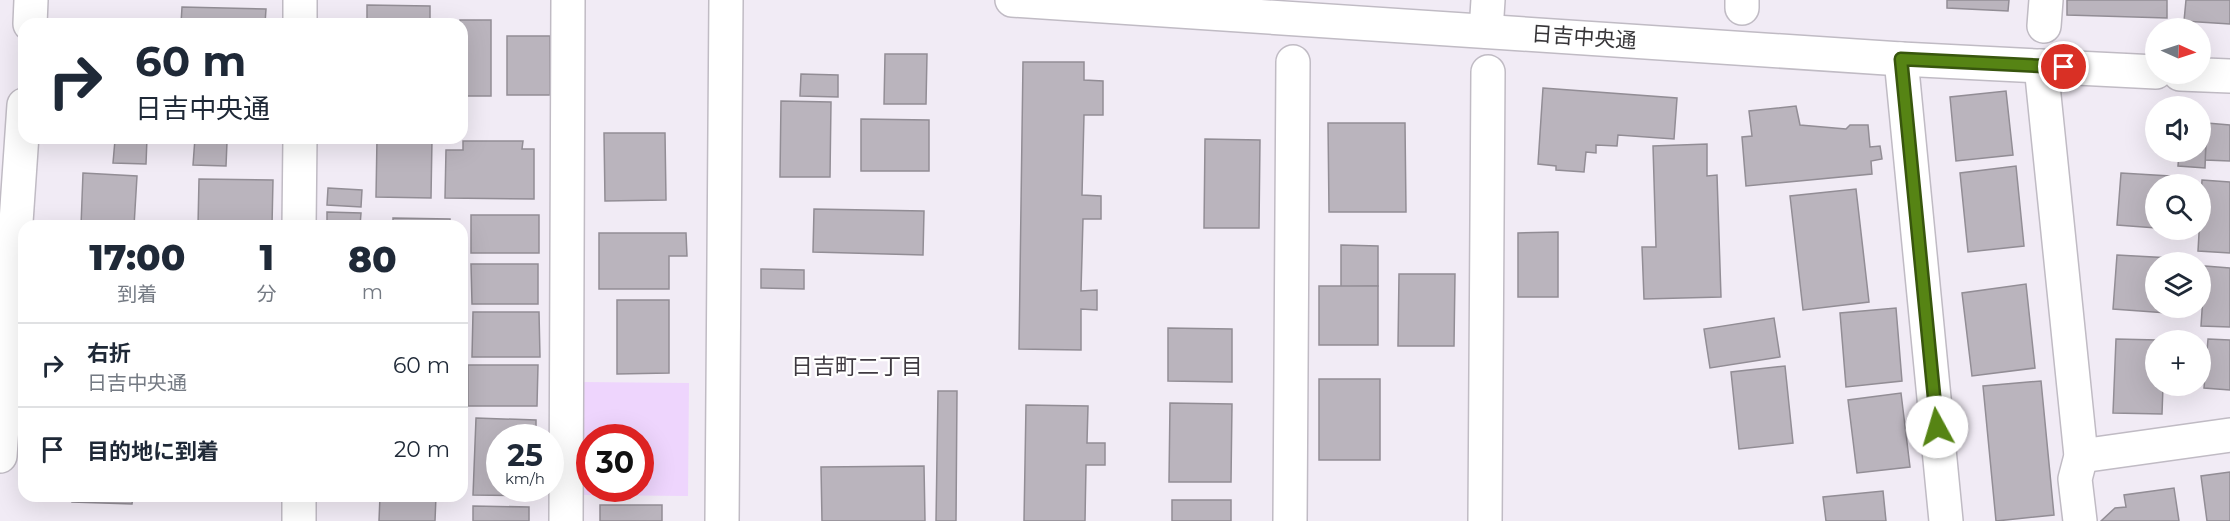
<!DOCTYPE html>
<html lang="ja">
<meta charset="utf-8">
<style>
:root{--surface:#fff;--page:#f6f6f7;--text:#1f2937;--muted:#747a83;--line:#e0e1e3}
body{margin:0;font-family:Montserrat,"Noto Sans JP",sans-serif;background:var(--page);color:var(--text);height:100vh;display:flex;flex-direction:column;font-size:22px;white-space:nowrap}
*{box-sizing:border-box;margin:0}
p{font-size:20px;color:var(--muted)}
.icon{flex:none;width:33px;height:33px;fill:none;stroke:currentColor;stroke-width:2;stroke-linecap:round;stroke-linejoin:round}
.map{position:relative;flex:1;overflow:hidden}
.details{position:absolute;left:18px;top:220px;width:450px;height:282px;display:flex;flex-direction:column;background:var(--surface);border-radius:18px;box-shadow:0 6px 24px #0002}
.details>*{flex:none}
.top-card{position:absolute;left:18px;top:18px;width:450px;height:126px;border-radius:18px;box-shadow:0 6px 24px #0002;background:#fff;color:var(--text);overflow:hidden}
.needle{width:39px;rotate:93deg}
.buttons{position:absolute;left:2145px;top:18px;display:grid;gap:12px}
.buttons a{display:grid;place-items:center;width:66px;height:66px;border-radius:50%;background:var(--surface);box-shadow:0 6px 24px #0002;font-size:30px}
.speed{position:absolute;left:486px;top:424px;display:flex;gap:12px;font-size:30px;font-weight:700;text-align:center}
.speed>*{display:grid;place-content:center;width:78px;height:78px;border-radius:50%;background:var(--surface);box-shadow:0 6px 24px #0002;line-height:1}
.speed small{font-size:15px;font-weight:400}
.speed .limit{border:9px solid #d22;background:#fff;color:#111}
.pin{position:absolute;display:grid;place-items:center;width:51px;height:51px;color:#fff;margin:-26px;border:3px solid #fff;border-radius:50%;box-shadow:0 2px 6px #0007}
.me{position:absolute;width:66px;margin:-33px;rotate:354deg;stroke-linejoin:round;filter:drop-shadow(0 0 4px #0008)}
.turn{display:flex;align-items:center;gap:21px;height:126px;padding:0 18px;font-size:27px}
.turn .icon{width:78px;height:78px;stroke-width:2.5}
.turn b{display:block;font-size:42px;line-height:51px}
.eta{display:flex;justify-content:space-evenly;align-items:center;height:102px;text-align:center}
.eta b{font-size:36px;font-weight:800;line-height:42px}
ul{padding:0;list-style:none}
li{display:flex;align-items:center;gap:18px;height:84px;padding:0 18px;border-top:2px solid var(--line)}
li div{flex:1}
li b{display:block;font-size:22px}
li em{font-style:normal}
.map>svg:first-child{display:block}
</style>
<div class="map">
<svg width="2230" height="521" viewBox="0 0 2230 521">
<rect width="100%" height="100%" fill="#f1ebf5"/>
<path fill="#eed5fd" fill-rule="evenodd" d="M 581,382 L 689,383 L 688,496 L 581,495 ZM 590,438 L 640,438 L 640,489 L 590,489 Z"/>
<g fill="#bab4bd" stroke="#928d95" stroke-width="1.5">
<polygon points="1947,0 2009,0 2008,11 1947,8"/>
<polygon points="2067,0 2167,0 2167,18 2067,15"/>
<polygon points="2186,0 2230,0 2230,24 2184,21"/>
<polygon points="367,5 430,6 430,24 367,24"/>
<polygon points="182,7 266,9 265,24 181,24"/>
<polygon points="460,20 491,20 491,96 462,96"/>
<rect x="507" y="36" width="43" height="59"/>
<polygon points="885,54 927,54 926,104 884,104"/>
<polygon points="1023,62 1084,62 1084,80 1103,81 1103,115 1084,115 1082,195 1101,196 1101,219 1083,219 1081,291 1097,290 1097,310 1081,309 1081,350 1019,349"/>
<polygon points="801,74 838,75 838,97 800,96"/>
<polygon points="1543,88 1677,98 1674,139 1618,135 1617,146 1596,145 1596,153 1586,152 1584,172 1556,170 1556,166 1538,164"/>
<polygon points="2006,91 2013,155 1956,161 1950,97"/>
<polygon points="781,101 831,102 830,177 780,177"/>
<polygon points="1796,106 1800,125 1846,129 1850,125 1868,125 1870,147 1880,146 1882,159 1871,161 1872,174 1746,186 1742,137 1752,136 1749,111"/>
<polygon points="861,119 929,120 929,171 861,171"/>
<polygon points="1328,123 1405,123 1406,212 1329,212"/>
<polygon points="2207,123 2230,125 2230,161 2205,160"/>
<polygon points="604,133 665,133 666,200 605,201"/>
<polygon points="2200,137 2206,138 2205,168 2178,166 2179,152 2200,152"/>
<polygon points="63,138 147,138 146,164 113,163 115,140"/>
<polygon points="195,138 258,138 258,143 227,142 226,166 193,165"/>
<polygon points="377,138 432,139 431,198 376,197"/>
<polygon points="1205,139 1260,140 1259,228 1204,228"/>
<polygon points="463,141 523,141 522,149 534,149 534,199 445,198 446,150 463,150"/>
<polygon points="1707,144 1707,176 1717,175 1721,297 1644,299 1642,247 1656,247 1653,146"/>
<polygon points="2016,166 2024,246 1968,252 1960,173"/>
<polygon points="83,173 137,176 134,226 81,226"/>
<polygon points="2121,173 2170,176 2170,184 2156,184 2156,228 2117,225"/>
<polygon points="199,179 273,180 272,226 198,226"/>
<polygon points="2202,180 2230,182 2230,253 2198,251"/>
<polygon points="328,188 362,190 361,207 327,205"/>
<polygon points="1856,189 1869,302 1803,310 1790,196"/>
<polygon points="814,209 924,211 923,255 813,252"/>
<polygon points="327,212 361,213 360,226 327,226"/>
<rect x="471" y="215" width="68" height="38"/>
<polygon points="393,218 450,219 450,226 393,226"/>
<polygon points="1558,232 1558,297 1518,297 1518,233"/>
<polygon points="599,233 686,233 687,256 669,256 669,289 599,289"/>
<polygon points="1341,245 1378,246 1378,286 1341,287"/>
<polygon points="2117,255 2171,258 2170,262 2156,262 2156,308 2167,308 2167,313 2113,309"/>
<polygon points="471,264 538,264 538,304 472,304"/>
<polygon points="2205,266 2230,268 2230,327 2201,326"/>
<polygon points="761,269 804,270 804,289 761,288"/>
<polygon points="1399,274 1455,274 1454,346 1398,346"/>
<polygon points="2026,284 2035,368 1972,376 1962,293"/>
<rect x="1319" y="286" width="59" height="59"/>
<polygon points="617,300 669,300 669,373 617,374"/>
<polygon points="1896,308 1902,381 1846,387 1840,313"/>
<polygon points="473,312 539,312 540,357 472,357"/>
<polygon points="1774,318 1780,357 1710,368 1704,329"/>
<polygon points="1168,328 1232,329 1232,382 1168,381"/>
<polygon points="2116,339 2158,340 2156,340 2156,386 2163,386 2162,414 2113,413"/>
<polygon points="2208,339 2230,340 2230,390 2204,388"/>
<polygon points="468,365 538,365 537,406 468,406"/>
<polygon points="1785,366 1793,443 1739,449 1731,372"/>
<rect x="1319" y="379" width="61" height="81"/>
<polygon points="2041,381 2054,515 1996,521 1983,386"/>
<polygon points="938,391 957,391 956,521 936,521"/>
<polygon points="1901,393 1910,467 1857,473 1848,400"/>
<polygon points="1170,403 1232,404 1231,482 1169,482"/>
<polygon points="1026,405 1088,406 1087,443 1105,443 1105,465 1086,465 1085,521 1024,521"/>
<polygon points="476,418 536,420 536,438 500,438 500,489 534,489 534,496 473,495"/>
<polygon points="924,466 925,521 822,521 821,467"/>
<polygon points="2230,472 2230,521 2207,521 2201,476"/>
<polygon points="2174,488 2179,521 2101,521 2115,508 2126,507 2124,495"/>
<polygon points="1883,491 1886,521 1826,521 1823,497"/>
<polygon points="72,496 133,496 132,504 72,502"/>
<polygon points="205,496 252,496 252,501 205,500"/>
<polygon points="380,496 436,496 435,521 379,521"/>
<rect x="1172" y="500" width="59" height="21"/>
<rect x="600" y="505" width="62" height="16"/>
<polygon points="473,506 529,507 529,521 473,521"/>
</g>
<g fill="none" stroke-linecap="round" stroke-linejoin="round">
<g stroke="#c0bbc4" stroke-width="36">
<g id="street">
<polyline points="1742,8 1742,0"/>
<polyline points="30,24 31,0"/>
<polyline points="300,24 300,0"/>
<polyline points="2044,26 2046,0"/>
<polyline points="1486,31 1488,0"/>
<polyline points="1901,59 1946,521"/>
<polyline points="2041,66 2081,456 2075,479 2080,521"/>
<polyline points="299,226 300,138"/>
<polyline points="0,456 24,105"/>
<polyline points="2081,456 2230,435"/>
<polyline points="299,521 299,496"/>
<polyline points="566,521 568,0"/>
<polyline points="722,521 726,0"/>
<polyline points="1290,521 1293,62"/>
<polyline points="1485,521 1488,72"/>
</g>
</g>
<g stroke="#c0bbc4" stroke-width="36">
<g id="secondary">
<polyline points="1012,0 1901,59 2156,72"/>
<polyline points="2180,74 2230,76"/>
</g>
</g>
<use href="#street" stroke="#fff" stroke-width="33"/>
<use href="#secondary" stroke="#fff" stroke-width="33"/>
</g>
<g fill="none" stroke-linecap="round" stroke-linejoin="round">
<g stroke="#38560d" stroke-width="15">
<polyline id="route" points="1937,427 1901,59 2064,67"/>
</g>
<use href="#route" stroke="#568414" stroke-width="10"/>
</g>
<g text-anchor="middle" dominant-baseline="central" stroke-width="4.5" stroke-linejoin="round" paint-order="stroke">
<g font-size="21" fill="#363437" stroke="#fff">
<text transform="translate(1584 37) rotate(4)">日吉中央通</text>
</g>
<g font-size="22" fill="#3f3a41" stroke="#fff">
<text x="857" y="366">日吉町二丁目</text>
</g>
</g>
</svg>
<div class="buttons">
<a><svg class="needle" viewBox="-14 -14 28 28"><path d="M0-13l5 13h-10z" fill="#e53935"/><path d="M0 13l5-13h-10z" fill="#747a83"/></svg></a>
<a><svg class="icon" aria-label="sound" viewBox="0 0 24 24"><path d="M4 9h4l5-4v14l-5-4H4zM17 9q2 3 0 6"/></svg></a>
<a><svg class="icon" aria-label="search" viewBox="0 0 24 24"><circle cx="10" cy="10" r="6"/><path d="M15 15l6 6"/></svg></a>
<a><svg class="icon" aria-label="layers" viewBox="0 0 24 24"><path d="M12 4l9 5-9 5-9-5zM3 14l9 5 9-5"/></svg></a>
<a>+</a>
</div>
<div class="speed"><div>25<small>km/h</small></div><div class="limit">30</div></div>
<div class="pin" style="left:2064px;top:67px;background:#d93025"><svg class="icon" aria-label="arrive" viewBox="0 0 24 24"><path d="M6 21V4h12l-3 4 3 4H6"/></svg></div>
<svg class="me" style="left:1937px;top:427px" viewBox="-20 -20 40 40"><circle r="19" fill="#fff"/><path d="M0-13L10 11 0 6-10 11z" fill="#568414"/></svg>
<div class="top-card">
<div class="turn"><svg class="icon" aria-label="right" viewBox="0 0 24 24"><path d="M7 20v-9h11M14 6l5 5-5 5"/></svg><div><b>60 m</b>日吉中央通</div></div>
</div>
<section class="details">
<div class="eta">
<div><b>17:00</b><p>到着</p></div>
<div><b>1</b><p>分</p></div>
<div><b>80</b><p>m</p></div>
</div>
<ul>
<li><svg class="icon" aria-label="right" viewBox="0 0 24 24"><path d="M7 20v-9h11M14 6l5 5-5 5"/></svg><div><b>右折</b><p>日吉中央通</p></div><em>60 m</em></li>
<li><svg class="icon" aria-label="arrive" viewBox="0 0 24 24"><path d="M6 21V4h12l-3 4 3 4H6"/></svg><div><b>目的地に到着</b></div><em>20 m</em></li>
</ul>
</section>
</div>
